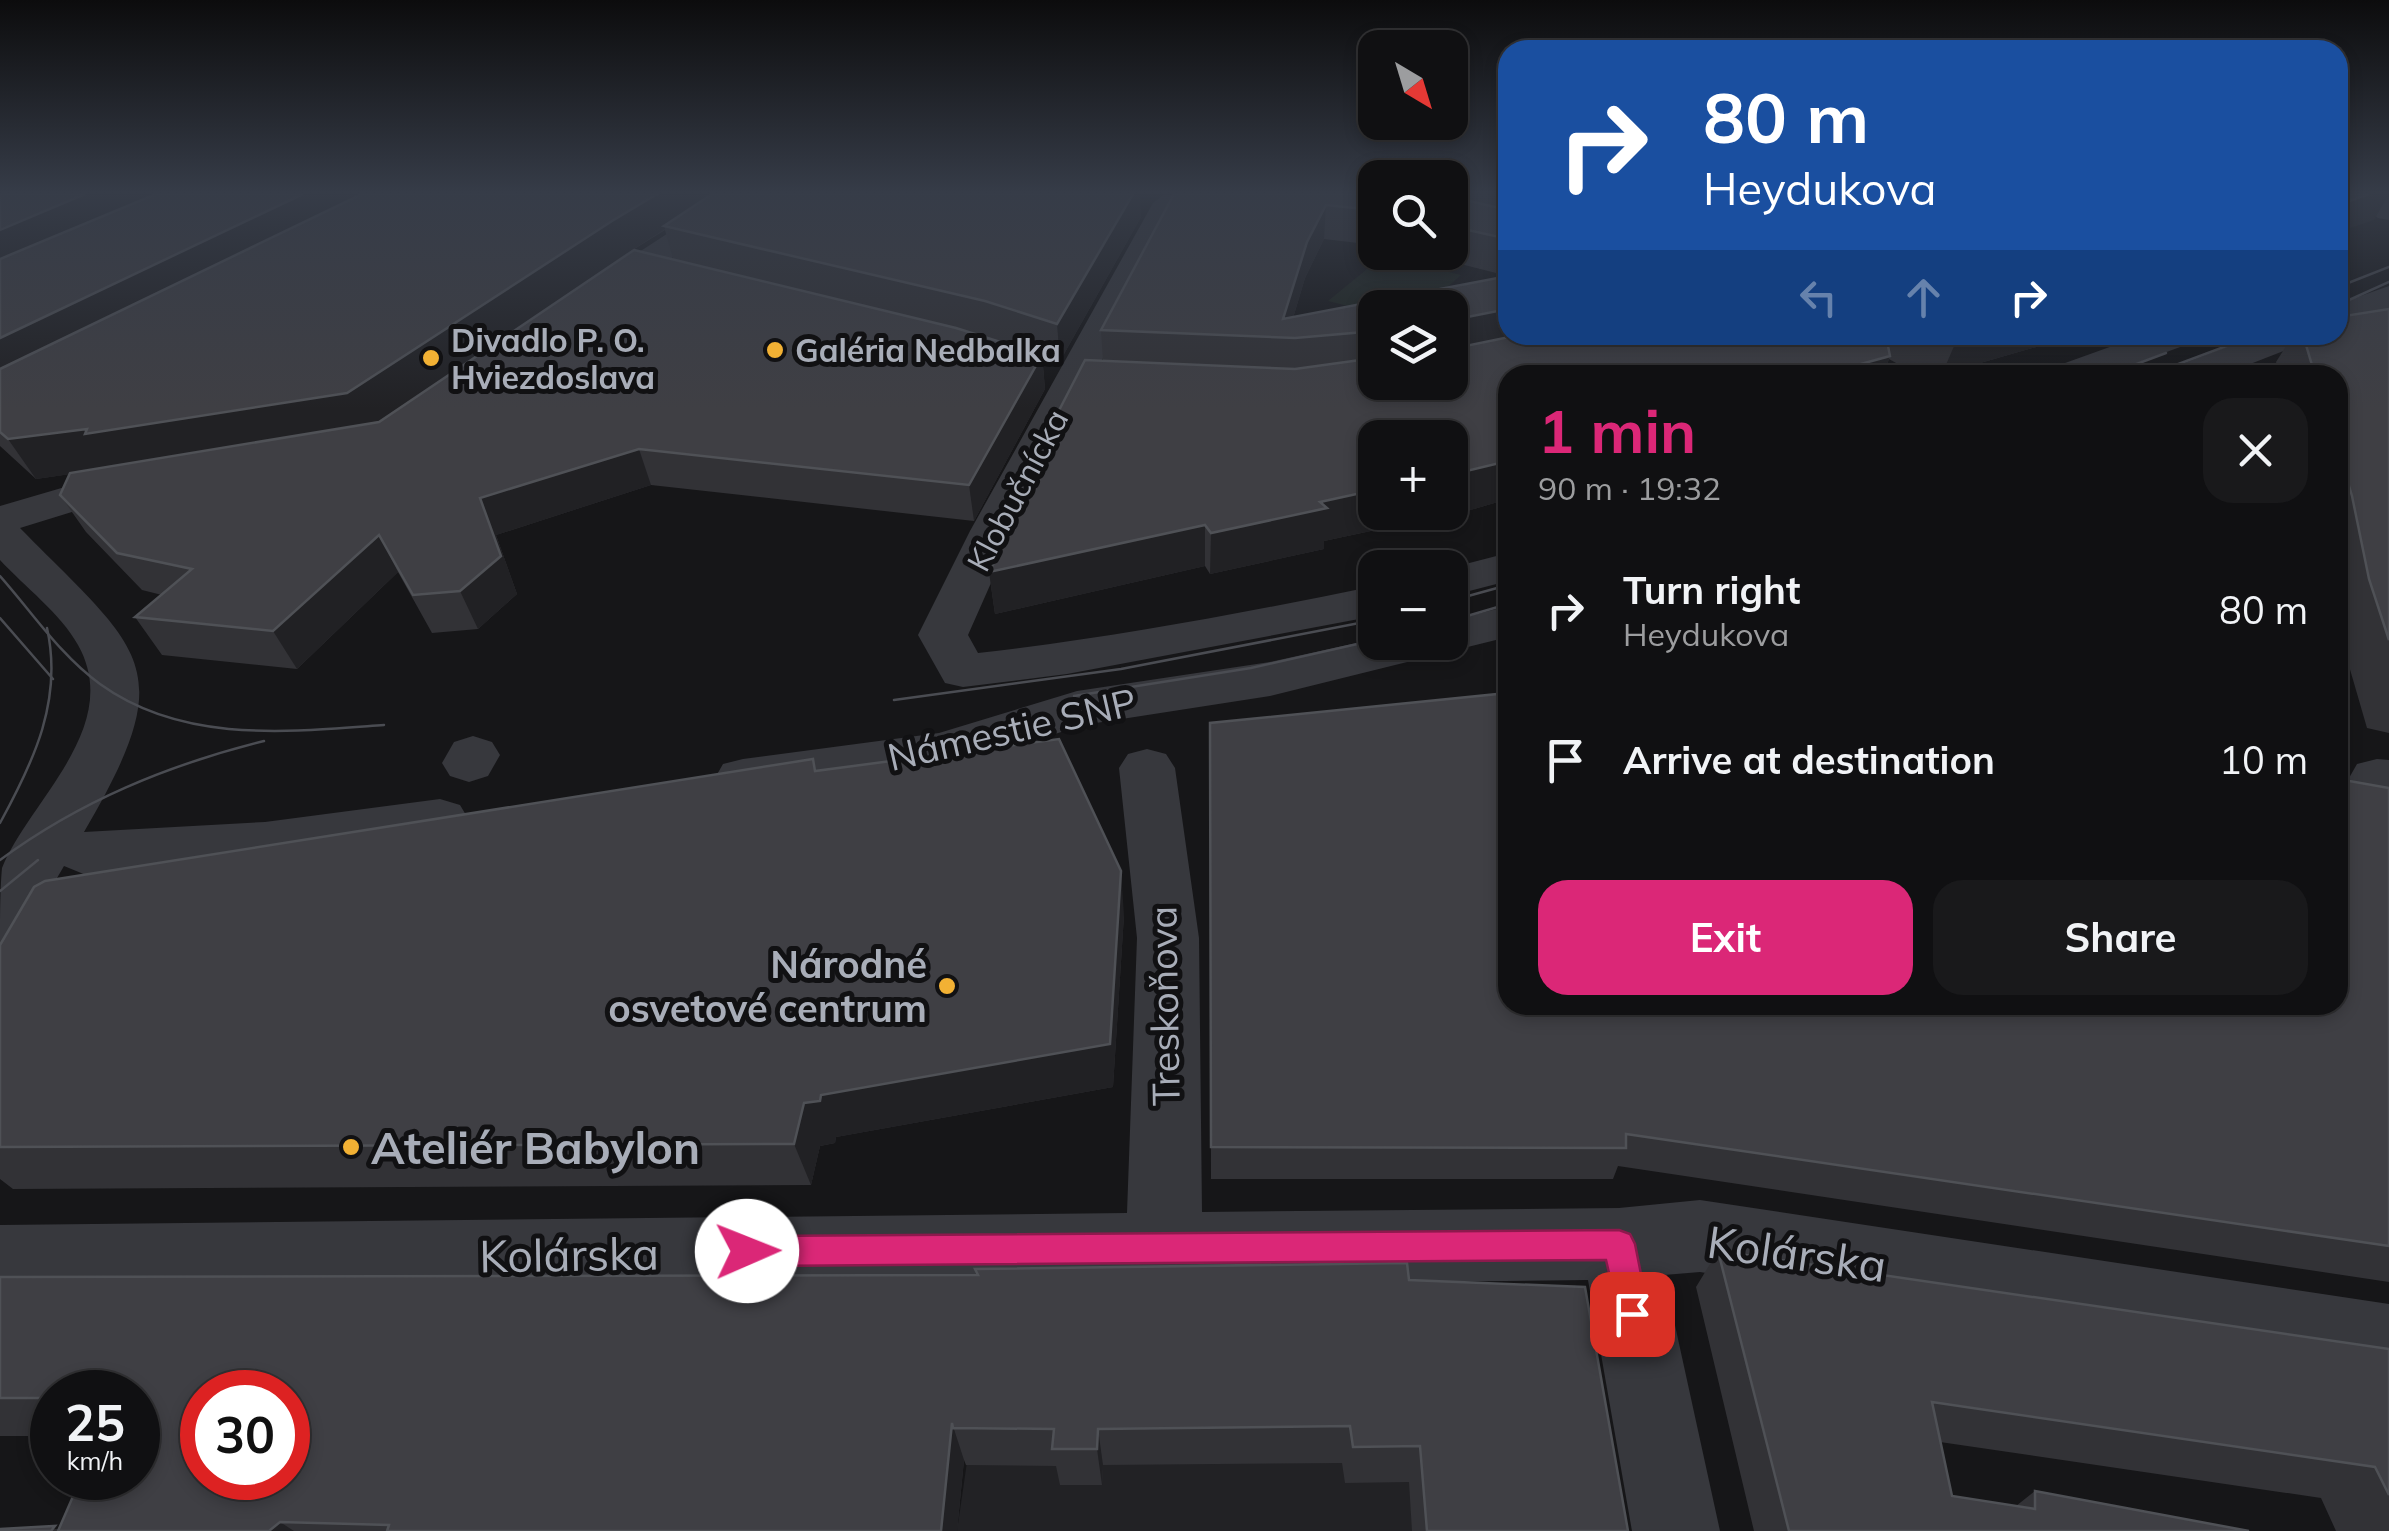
<!DOCTYPE html>
<meta charset="utf-8">
<style>
:root{--surface:#101012;--page:#19191b;--text:#f1f3f6;--muted:#9c9d9f;--line:#303032;--accent:#db2777}
body{margin:0;font-family:Mulish,sans-serif;background:var(--page);color:var(--text);height:100vh;display:flex;flex-direction:column;font-size:38px;white-space:nowrap}
*{box-sizing:border-box;margin:0}
p{font-size:32px;color:var(--muted)}
.icon{flex:none;width:55px;height:55px;fill:none;stroke:currentColor;stroke-width:2;stroke-linecap:round;stroke-linejoin:round}
.map{position:relative;flex:1;overflow:hidden}
.side{position:absolute;left:1498px;top:365px;width:850px;height:650px;display:flex;flex-direction:column;background:var(--surface);border-radius:30px;box-shadow:0 5px 15px #0003,0 0 0 2px var(--line)}
.side>*{flex:none}
.hud{position:absolute;left:1498px;top:40px;width:850px;height:305px;border-radius:30px;box-shadow:0 5px 15px #0003,0 0 0 2px var(--line);background:#1a4fa0;color:#fff;overflow:hidden}
.needle{width:65px;rotate:142deg}
.fabs{position:absolute;left:1358px;top:30px;display:grid;gap:20px}
.fabs a{display:grid;place-items:center;width:110px;height:110px;border-radius:20px;background:var(--surface);box-shadow:0 5px 15px #0003,0 0 0 2px var(--line);font-size:50px}
.speed{position:absolute;left:30px;top:1370px;display:flex;gap:20px;font-size:50px;font-weight:700;text-align:center}
.speed>*{display:grid;place-content:center;width:130px;height:130px;border-radius:50%;background:var(--surface);box-shadow:0 5px 15px #0003,0 0 0 2px var(--line);line-height:1}
.speed small{font-size:25px;font-weight:400}
.speed .limit{border:15px solid #d22;background:#fff;color:#111}
.pin{position:absolute;display:grid;place-items:center;width:85px;height:85px;color:#fff;margin:-42px;border-radius:20px;box-shadow:0 5px 15px #0006}
.me{position:absolute;width:110px;margin:-55px;rotate:89deg;stroke-linejoin:round;filter:drop-shadow(0 0 8px #0008)}
.turn{display:flex;align-items:center;gap:35px;height:210px;padding:0 40px;font-size:45px}
.turn .icon{width:130px;height:130px;stroke-width:2.5}
.turn b{display:block;font-size:70px;line-height:85px}
.lanes{display:flex;align-items:center;height:95px;padding:0 40px;background:#0003;justify-content:center;gap:50px;direction:ltr}
.lanes .off{opacity:.35}
.round{display:grid;place-items:center;flex:none;width:105px;height:105px;border-radius:30px;background:var(--page)}
.head{display:flex;align-items:center;justify-content:space-between;height:170px;padding:0 40px}
h1{font-size:60px;font-weight:700;line-height:75px;color:var(--accent)}
.action{display:flex;gap:20px;margin-top:auto;padding:20px 40px}
.action a{flex:1;height:115px;border-radius:30px;background:var(--accent);color:#fff;font-size:40px;font-weight:700;line-height:115px;text-align:center}
.action a+a{background:var(--page);color:var(--text)}
ul{padding:0;list-style:none}
li{display:flex;align-items:center;gap:30px;height:150px;padding:0 40px}
li div{flex:1}
li b{display:block;font-size:38px}
li em{font-style:normal}
.map>svg:first-child{display:block}
</style>
<div class="map">
<svg width="2389" height="1531" viewBox="0 0 2389 1531">
<rect width="100%" height="100%" fill="#161618"/>
<polygon fill="#222225" points="988,1317 1599,1531 957,1531"/>
<polygon fill="#1c231d" points="1383,256 1461,275 1425,307 1375,308 1375,313 1328,301"/>
<g fill="none" stroke-linecap="round" stroke-linejoin="round">
<g fill="#37383d" fill-rule="evenodd">
<polygon points="728,194 765,194 605,304 581,304 576,297 581,290"/>
<path d="M 1165,194 L 1179,196 L 1183,203 L 1014,531 L 968,635 L 978,653 C 1112,638 1243,613 1375,586 L 1375,616 L 1067,674 L 963,687 L 945,683 L 918,635 L 970,531 L 1153,203 Z"/>
<polygon points="2348,194 2385,194 2389,197 2389,220 2378,218"/>
<polygon points="2389,286 2389,308 2338,327 2338,304"/>
<polygon points="2143,335 2196,335 2191,343 2104,375 2049,375 2054,367"/>
<polygon points="2258,335 2309,335 2304,343 2222,375 2169,375 2174,367"/>
<path d="M 137,473 L 152,477 L 159,486 L 152,495 L 88,507 L 20,528 C 143,653 182,665 84,832 L 265,822 L 440,799 L 460,805 L 469,820 L 460,835 L 440,841 L 265,866 L 86,875 L 64,866 L 22,938 L 0,945 C 0,923 0,888 2,868 C 29,801 124,727 78,645 C 61,614 24,586 0,560 L 0,506 L 82,482 Z"/>
<polygon points="1508,553 1508,581 1450,596 1450,568"/>
<polygon points="1508,606 1508,637 1270,696 1083,725 942,770 743,797 723,792 715,778 723,764 743,759 939,733 1077,691 1270,662 1375,639 1375,642 1450,642 1450,621"/>
<polygon points="473,736 492,742 500,755 488,776 469,782 450,776 442,763 454,742"/>
<polygon points="1147,749 1166,754 1175,768 1199,938 1202,1212 1619,1208 1700,1200 2389,1304 2389,1384 1700,1272 1664,1275 1720,1531 1632,1531 1588,1280 0,1299 0,1225 1127,1213 1137,938 1119,768 1128,754"/>
<polygon points="2377,759 2389,760 2389,800 2357,792 2349,778 2357,764"/>
</g>
<g stroke="#4a4c52" stroke-width="2.5">
<polyline points="2338,287 2389,267"/>
<polyline points="2338,305 2389,282"/>
<polyline points="2107,375 2166,353"/>
<polyline points="2149,375 2256,335"/>
<path d="M 0,576 C 32,612 60,655 100,684 C 183,744 288,732 384,725"/>
<polyline points="1450,601 1508,585"/>
<polyline points="0,618 53,679"/>
<polyline points="1450,621 1508,604"/>
<polyline points="1074,696 1251,668 1375,640"/>
<polyline points="894,700 1121,669 1375,620"/>
<path d="M 0,823 C 34,761 63,700 47,628"/>
<path d="M 0,860 C 80,801 168,765 264,741"/>
<polyline points="0,891 38,860"/>
</g>
</g>
<g fill="#323236" fill-rule="evenodd">
<path d="M 0,194 L 1141,217 L 1060,361 L 1042,355 L 1045,389 L 974,521 L 651,485 L 496,535 L 517,594 L 478,629 L 432,633 L 398,572 L 297,669 L 162,655 L 135,617 L 162,595 L 142,590 L 86,532 L 60,495 L 70,474 L 36,479 L 0,446 ZM 665,230 L 673,259 L 464,365 L 623,256 Z"/>
<path d="M 1174,194 L 1375,194 L 1375,245 L 1324,239 L 1305,278 L 1293,318 L 1508,276 L 1508,335 L 2078,335 L 1942,374 L 1905,368 L 1889,359 L 1883,375 L 1508,375 L 1508,499 L 1474,509 L 1324,541 L 1324,549 L 1210,574 L 1205,566 L 995,614 L 989,572 L 1021,511 L 1018,490 L 1085,360 L 1103,360 L 1101,330 ZM 1375,308 L 1450,308 L 1450,382 L 1375,382 ZM 1375,438 L 1450,438 L 1450,512 L 1375,512 Z"/>
<polygon points="1450,194 1508,194 1508,276 1413,252 1450,252"/>
<polygon points="2389,309 2389,733 2367,728 2338,628 2338,375 2279,375 2276,362 2293,335 2338,335"/>
<polygon points="1210,723 1508,1005 2389,788 2389,1282 1618,1166 1613,1179 1211,1179"/>
<polygon points="817,771 1124,915 1113,1087 836,1137 835,1143 820,1146 811,1185 13,1189 0,1179 0,945"/>
<polygon points="1718,1251 2389,1349 2389,1531 2336,1531 2321,1498 1940,1442 1952,1496 2016,1506 2035,1491 2249,1531 1754,1531 1696,1287"/>
<polygon points="975,1269 1409,1280 1628,1531 1412,1531 1409,1482 1345,1483 1342,1463 1103,1465 1102,1485 1060,1485 1056,1466 966,1465 964,1460 957,1531 0,1531 59,1529 138,1392 52,1392 52,1436 0,1436 0,1277 976,1275"/>
</g>
<g fill="#212124">
<polygon points="85,194 182,194 0,275 0,230"/>
<polygon points="303,194 387,194 0,389 0,338"/>
<polygon points="657,194 721,194 664,226 665,229 623,256 366,432 36,479 8,439 612,221"/>
<polygon points="1133,194 1140,194 1141,217 1060,361 1057,324"/>
<polygon points="2369,194 2389,194 2374,220 2338,232 2338,205"/>
<polygon points="1326,205 1324,239 1305,278 1287,338 1283,319 1307,242"/>
<polygon points="1508,309 1508,335 1552,335 1450,357 1452,320"/>
<polygon points="1963,335 2078,335 1942,374 1958,337"/>
<polygon points="1042,355 1045,389 974,521 969,485"/>
<polygon points="1890,356 1883,375 1821,375"/>
<polygon points="639,449 651,485 496,535 517,594 478,629 460,591 480,498"/>
<polygon points="1508,461 1508,499 1474,509 1324,541 1324,549 1210,574 1211,533 1320,502 1375,490 1375,512 1450,512 1450,475"/>
<polygon points="1205,525 1205,566 995,614 989,572"/>
<polygon points="379,535 398,572 297,669 273,631"/>
<polygon points="1121,871 1124,915 1113,1087 836,1137 835,1143 820,1146 811,1185 794,1144 804,1103 821,1095"/>
<polygon points="952,1423 964,1460 957,1531 941,1531"/>
<polygon points="1098,1429 1103,1465 1102,1485 1097,1449"/>
<polygon points="280,1522 294,1531 269,1531"/>
</g>
<g fill="#3f3f44" stroke="#4f5156" stroke-width="2.5" fill-rule="evenodd">
<polygon points="0,194 85,194 0,230"/>
<polygon points="156,194 303,194 0,338 0,259"/>
<polygon points="362,194 657,194 612,221 347,393 85,434 87,429 8,439 0,432 0,369"/>
<polygon points="712,194 1133,194 1057,324 985,301 664,226"/>
<polygon points="1174,194 1375,194 1375,210 1326,205 1307,242 1283,319 1508,276 1508,309 1452,320 1452,344 1456,348 1519,335 1860,335 1870,340 1887,341 1890,356 1821,375 1508,375 1508,461 1450,475 1450,438 1375,438 1375,490 1320,502 1327,508 1211,533 1205,525 989,572 1030,492 1018,490 1085,360 1295,369 1375,358 1375,382 1450,382 1450,308 1375,308 1375,331 1295,338 1101,330"/>
<polygon points="1450,194 1451,194 1452,197 1508,210 1508,239 1450,226"/>
<polygon points="2338,194 2369,194 2338,205"/>
<polygon points="634,250 956,328 1042,355 969,485 639,449 480,498 501,556 460,591 413,595 379,535 273,631 135,617 192,569 117,553 60,495 70,473 379,422"/>
<polygon points="2389,309 2389,640 2369,579 2352,496 2338,449 2338,375 2315,375 2303,335 2338,335 2338,317"/>
<polygon points="1508,693 1508,1005 2338,1005 2338,779 2389,788 2389,1246 1626,1134 1626,1148 1211,1147 1210,723"/>
<polygon points="1059,739 1121,871 1110,1044 821,1095 820,1101 804,1103 794,1144 0,1147 0,945 34,887 45,881 813,759 815,771"/>
<polygon points="1718,1251 2389,1349 2389,1495 2375,1467 1932,1402 1952,1496 2035,1509 2035,1491 2249,1531 1789,1531"/>
<path d="M 1407,1263 L 1409,1280 L 1585,1287 L 1628,1531 L 1427,1531 L 1420,1446 L 1353,1447 L 1350,1426 L 1098,1429 L 1097,1449 L 1052,1449 L 1054,1429 L 953,1428 L 952,1423 L 941,1531 L 387,1531 L 389,1525 L 280,1522 L 269,1531 L 58,1531 L 81,1478 L 138,1478 L 138,1392 L 52,1392 L 52,1398 L 0,1398 L 0,1277 L 978,1275 L 975,1269 ZM 202,1392 L 288,1392 L 288,1478 L 202,1478 Z"/>
<polygon points="55,1526 51,1531 0,1531 0,1529"/>
</g>
<linearGradient id="sky" x2="0" y2="1"><stop stop-color="#0c0c0d"/><stop offset="0.47" stop-color="#363c48"/><stop offset="1" stop-color="#363c48" stop-opacity="0"/></linearGradient>
<rect width="2389" height="409" fill="url(#sky)"/>
<polygon fill="#db2777" stroke="#8e194d" stroke-width="2.5" points="1619,1230 1630,1234 1635,1244 1649,1314 1644,1325 1632,1330 1621,1325 1606,1260 747,1266 736,1262 731,1251 736,1241 747,1236"/>
<g fill="#f2b134" stroke="#111113" stroke-width="4">
<circle cx="775" cy="350" r="10"/>
<circle cx="431" cy="358" r="10"/>
<circle cx="947" cy="986" r="10"/>
<circle cx="351" cy="1147" r="10"/>
</g>
<g text-anchor="middle" dominant-baseline="central" stroke-width="10" stroke-linejoin="round" paint-order="stroke">
<g font-size="32" font-weight="bold" fill="#a8adb8" stroke="#111113" text-anchor="start">
<text x="451" y="340">Divadlo P. O.<tspan x="451" dy="37">Hviezdoslava</tspan></text>
<text x="795" y="350">Galéria Nedbalka</text>
</g>
<g font-size="32" fill="#a8adb8" stroke="#111113">
<text transform="translate(1017 490) rotate(-62)">Klobučnícka</text>
</g>
<g font-size="38" fill="#a8adb8" stroke="#111113">
<text transform="translate(1012 729) rotate(-13)">Námestie SNP</text>
<text transform="translate(1164 1006) rotate(-91)">Treskoňova</text>
</g>
<g font-size="38" font-weight="bold" fill="#a8adb8" stroke="#111113" text-anchor="end">
<text x="927" y="964">Národné<tspan x="927" dy="44">osvetové centrum</tspan></text>
</g>
<g font-size="45" font-weight="bold" fill="#a8adb8" stroke="#111113" text-anchor="start">
<text x="371" y="1147">Ateliér Babylon</text>
</g>
<g font-size="45" fill="#a8adb8" stroke="#111113">
<text transform="translate(1797 1253) rotate(8)">Kolárska</text>
<text transform="translate(569 1254) rotate(-1)">Kolárska</text>
</g>
</g>
</svg>
<div class="fabs">
<a><svg class="needle" viewBox="-14 -14 28 28"><path d="M0-13l5 13h-10z" fill="#e53935"/><path d="M0 13l5-13h-10z" fill="#9c9d9f"/></svg></a>
<a><svg class="icon" aria-label="search" viewBox="0 0 24 24"><circle cx="10" cy="10" r="6"/><path d="M15 15l6 6"/></svg></a>
<a><svg class="icon" aria-label="layers" viewBox="0 0 24 24"><path d="M12 4l9 5-9 5-9-5zM3 14l9 5 9-5"/></svg></a>
<a>+</a>
<a>−</a>
</div>
<div class="speed"><div>25<small>km/h</small></div><div class="limit">30</div></div>
<div class="pin" style="left:1632px;top:1314px;background:#d93025"><svg class="icon" aria-label="arrive" viewBox="0 0 24 24"><path d="M6 21V4h12l-3 4 3 4H6"/></svg></div>
<svg class="me" style="left:747px;top:1251px" viewBox="-20 -20 40 40"><circle r="19" fill="#fff"/><path d="M0-13L10 11 0 6-10 11z" fill="#db2777"/></svg>
<div class="hud">
<div class="turn"><svg class="icon" aria-label="right" viewBox="0 0 24 24"><path d="M7 20v-9h11M14 6l5 5-5 5"/></svg><div><b>80 m</b>Heydukova</div></div>
<div class="lanes"><svg class="icon off" aria-label="left" viewBox="0 0 24 24"><path d="M17 20v-9H6M10 6l-5 5 5 5"/></svg><svg class="icon off" aria-label="ahead" viewBox="0 0 24 24"><path d="M12 20V5M6 11l6-6 6 6"/></svg><svg class="icon" aria-label="right" viewBox="0 0 24 24"><path d="M7 20v-9h11M14 6l5 5-5 5"/></svg></div>
</div>
<section class="side">
<div class="head"><div><h1>1 min</h1><p>90 m · 19:32</p></div><a class="round"><svg class="icon" aria-label="close" viewBox="0 0 24 24"><path d="M6 6l12 12M18 6L6 18"/></svg></a></div>
<ul>
<li><svg class="icon" aria-label="right" viewBox="0 0 24 24"><path d="M7 20v-9h11M14 6l5 5-5 5"/></svg><div><b>Turn right</b><p>Heydukova</p></div><em>80 m</em></li>
<li><svg class="icon" aria-label="arrive" viewBox="0 0 24 24"><path d="M6 21V4h12l-3 4 3 4H6"/></svg><div><b>Arrive at destination</b></div><em>10 m</em></li>
</ul>
<div class="action"><a>Exit</a><a>Share</a></div>
</section>
</div>
